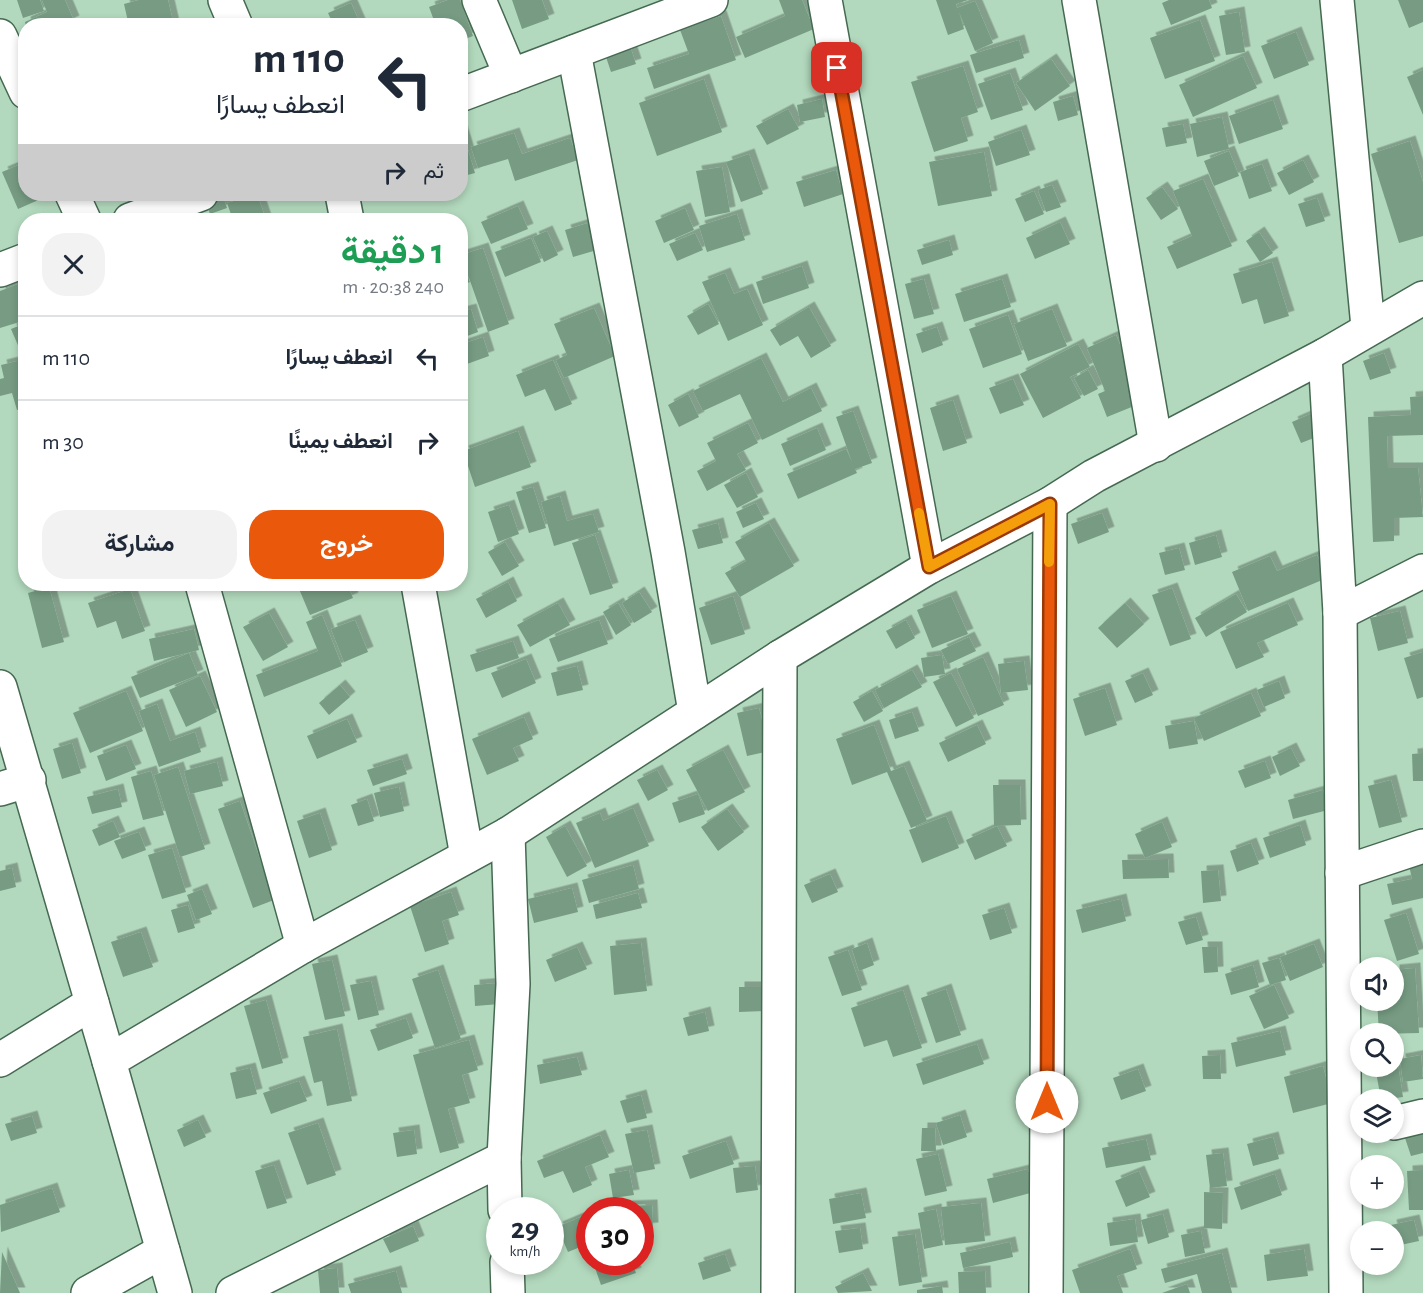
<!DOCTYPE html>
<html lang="ar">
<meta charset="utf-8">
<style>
:root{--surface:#fff;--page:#f2f2f3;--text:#1f2937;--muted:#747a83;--line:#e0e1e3;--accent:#ea580c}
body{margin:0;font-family:"Alegreya Sans",Vazirmatn,sans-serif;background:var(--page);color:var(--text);direction:rtl;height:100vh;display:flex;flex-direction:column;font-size:22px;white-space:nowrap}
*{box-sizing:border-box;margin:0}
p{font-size:20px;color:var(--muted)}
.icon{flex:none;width:33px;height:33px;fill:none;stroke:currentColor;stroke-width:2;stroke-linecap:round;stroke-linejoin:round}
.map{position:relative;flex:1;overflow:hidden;direction:ltr}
.panel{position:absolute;left:18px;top:213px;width:450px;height:378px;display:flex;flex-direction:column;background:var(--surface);border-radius:24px;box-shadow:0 3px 9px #0003;direction:rtl}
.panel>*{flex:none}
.banner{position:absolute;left:18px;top:18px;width:450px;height:183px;border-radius:24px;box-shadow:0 3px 9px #0003;direction:rtl;background:#fff;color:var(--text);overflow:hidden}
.buttons{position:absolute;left:1350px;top:957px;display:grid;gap:12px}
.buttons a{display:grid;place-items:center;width:54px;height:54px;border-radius:50%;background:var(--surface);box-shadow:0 3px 9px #0003;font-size:30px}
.speed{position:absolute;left:486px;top:1197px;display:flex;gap:12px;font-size:30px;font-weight:700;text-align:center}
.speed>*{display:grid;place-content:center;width:78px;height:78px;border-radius:50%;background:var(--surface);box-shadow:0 3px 9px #0003;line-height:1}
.speed small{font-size:15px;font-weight:400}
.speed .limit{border:9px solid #d22;background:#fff;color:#111}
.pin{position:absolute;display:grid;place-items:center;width:51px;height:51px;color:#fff;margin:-26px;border-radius:12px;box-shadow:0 3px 9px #0006}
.me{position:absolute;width:66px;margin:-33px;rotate:0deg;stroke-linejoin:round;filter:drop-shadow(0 0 4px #0008)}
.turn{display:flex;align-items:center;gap:21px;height:126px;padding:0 24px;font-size:27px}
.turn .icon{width:78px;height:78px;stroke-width:2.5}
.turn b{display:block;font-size:42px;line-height:51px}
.then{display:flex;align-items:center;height:57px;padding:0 24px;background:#0003;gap:12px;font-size:22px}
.round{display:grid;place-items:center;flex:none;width:63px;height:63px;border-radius:24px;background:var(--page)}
.summary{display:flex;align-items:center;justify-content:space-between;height:102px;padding:0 24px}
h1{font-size:36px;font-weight:700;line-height:45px;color:#1e9e55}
.button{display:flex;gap:12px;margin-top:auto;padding:12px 24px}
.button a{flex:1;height:69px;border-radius:24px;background:var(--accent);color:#fff;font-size:24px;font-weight:700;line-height:69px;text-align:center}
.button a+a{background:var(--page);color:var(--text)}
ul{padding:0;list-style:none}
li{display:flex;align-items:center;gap:18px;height:84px;padding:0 24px;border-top:2px solid var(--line)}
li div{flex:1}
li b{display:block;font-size:22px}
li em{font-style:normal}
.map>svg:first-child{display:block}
</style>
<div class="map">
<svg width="1423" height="1293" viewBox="0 0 1423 1293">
<defs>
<filter id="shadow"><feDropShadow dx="5.5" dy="-5.5" stdDeviation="0" flood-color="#0004"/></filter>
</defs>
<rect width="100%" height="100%" fill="#b2d9bd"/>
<g fill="#779c83" filter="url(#shadow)">
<polygon points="17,0 40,0 44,11 23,18"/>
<polygon points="42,0 65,0 74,21 63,26 26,26 25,22 47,12"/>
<polygon points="139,0 168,0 174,26 129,26 124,4"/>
<polygon points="448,0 460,0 473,36 460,41 460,26 436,26 429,7"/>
<polygon points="512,0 542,0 549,19 522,29"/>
<polygon points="779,0 802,0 814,29 745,58 736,37 785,16"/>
<polygon points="936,0 968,0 956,4 957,8 975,1 993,43 975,51 959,12 964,29 948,35"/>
<polygon points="1169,0 1209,0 1212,8 1171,25 1162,3"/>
<polygon points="1398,0 1423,0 1423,22 1409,28"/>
<polygon points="351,3 361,26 334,26 328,13"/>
<polygon points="694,5 700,23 721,16 736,60 654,89 647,68 689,54 673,11"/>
<polygon points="1239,12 1245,52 1226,55 1219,16"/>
<polygon points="1200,20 1215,61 1165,79 1150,38"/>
<polygon points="1296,32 1309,65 1274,79 1261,46"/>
<polygon points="627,37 636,64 611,72 602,45"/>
<polygon points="1019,40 1024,58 976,73 970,55"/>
<polygon points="1243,56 1257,88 1193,117 1179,85"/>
<polygon points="1051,59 1070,86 1035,111 1016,83"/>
<polygon points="963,66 978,112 961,118 968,141 934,152 911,82"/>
<polygon points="1423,70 1423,115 1407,77"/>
<polygon points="1010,73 1023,110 991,120 978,84"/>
<polygon points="704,79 722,132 657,156 639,103"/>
<polygon points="1073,96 1078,115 1058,121 1053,102"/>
<polygon points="822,99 825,117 800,122 797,105"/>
<polygon points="1273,100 1283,129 1239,144 1229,116"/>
<polygon points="788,109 799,129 767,145 756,126"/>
<polygon points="1222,117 1229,149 1197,157 1190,124"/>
<polygon points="460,124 475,173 460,177"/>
<polygon points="1183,124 1187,143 1166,147 1162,128"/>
<polygon points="1021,130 1030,155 996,166 988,142"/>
<polygon points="514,133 522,154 570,138 578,160 515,181 508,159 478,168 471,147"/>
<polygon points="1410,141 1423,182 1423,236 1399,243 1371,154"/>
<polygon points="1229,151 1239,176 1214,186 1204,161"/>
<polygon points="984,152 992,196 938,206 929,162"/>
<polygon points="749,154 763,194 741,202 726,162"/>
<polygon points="1303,160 1314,182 1289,195 1277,173"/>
<polygon points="26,162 26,194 52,194 18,209 2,172"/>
<polygon points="1262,164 1272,191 1249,199 1240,172"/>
<polygon points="722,167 730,212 705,217 696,171"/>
<polygon points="836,170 843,194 804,207 796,182"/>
<polygon points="1203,179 1232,246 1177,269 1167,247 1192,236 1173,191"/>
<polygon points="1052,185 1061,207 1046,212 1038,190"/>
<polygon points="1162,187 1178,209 1161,220 1146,198"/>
<polygon points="1034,191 1044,214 1025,222 1015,199"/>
<polygon points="203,194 222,194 227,208 210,214"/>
<polygon points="257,194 266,220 233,220 227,203"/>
<polygon points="1317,198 1325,221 1306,227 1298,204"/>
<polygon points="518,206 528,229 491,244 481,222"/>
<polygon points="685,208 694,230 664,243 655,221"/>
<polygon points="737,214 745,240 707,252 699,226"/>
<polygon points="1060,222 1070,244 1035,259 1026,238"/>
<polygon points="588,223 597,250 573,257 565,230"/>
<polygon points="547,231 558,255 544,262 533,237"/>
<polygon points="1259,232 1273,253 1260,262 1246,241"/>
<polygon points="695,233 703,250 677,261 669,244"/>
<polygon points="531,238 541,262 505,277 495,252"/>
<polygon points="949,240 953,255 922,265 917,250"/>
<polygon points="483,248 509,324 488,332 461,255"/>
<polygon points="460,260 470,282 460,286"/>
<polygon points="1272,262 1289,316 1264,324 1257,299 1242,304 1233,274"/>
<polygon points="802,266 809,288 763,304 756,282"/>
<polygon points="725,273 734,294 747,289 763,325 728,341 702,282"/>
<polygon points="924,279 934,314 914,319 905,284"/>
<polygon points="1002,279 1011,307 964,322 955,294"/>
<polygon points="26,281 26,320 0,328 0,291"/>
<polygon points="708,304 719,324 698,335 687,316"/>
<polygon points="809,307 831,346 811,358 798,336 780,346 770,330"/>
<polygon points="594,308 615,356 564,378 556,360 567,355 554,324"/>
<polygon points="471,309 478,332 462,338 460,312"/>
<polygon points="1052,309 1067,346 1028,361 1014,324"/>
<polygon points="1008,315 1022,354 983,368 969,329"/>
<polygon points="26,323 26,356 23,357 11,329"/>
<polygon points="937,327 943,345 922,353 916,334"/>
<polygon points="1116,335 1144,402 1107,417 1098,394 1105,391 1087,348"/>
<polygon points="483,337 489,356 467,364 460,345"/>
<polygon points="1078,344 1090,367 1070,377 1081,398 1043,418 1020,374"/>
<polygon points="1384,353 1391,373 1370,380 1363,361"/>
<polygon points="761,358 783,402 811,388 822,411 762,440 740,394 703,411 693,391"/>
<polygon points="26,359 26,408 17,410 12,393 0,396 0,379 4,378 1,365"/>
<polygon points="553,360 572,404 555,411 545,389 525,397 516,375"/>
<polygon points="1088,370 1098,389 1084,396 1074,378"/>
<polygon points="1013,379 1024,405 1000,414 989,388"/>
<polygon points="688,394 699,417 679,427 668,405"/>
<polygon points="1423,396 1423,435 1387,436 1388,468 1418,468 1423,517 1394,518 1394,541 1373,542 1368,417 1411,415 1410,397"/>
<polygon points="953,400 967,443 943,451 930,408"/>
<polygon points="853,411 872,463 855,469 857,473 798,499 787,474 846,449 852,462 836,417"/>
<polygon points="1315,412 1324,434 1301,443 1292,422"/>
<polygon points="748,423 758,443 737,454 746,470 707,491 697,471 716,461 707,443"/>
<polygon points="817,428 826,450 790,466 781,444"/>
<polygon points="518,431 531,467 475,487 463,451"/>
<polygon points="746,473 758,497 737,508 724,485"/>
<polygon points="533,487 546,528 529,533 516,492"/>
<polygon points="560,496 567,521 593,514 599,532 554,546 541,502"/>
<polygon points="756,503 764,519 743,528 736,512"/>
<polygon points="509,505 519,534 498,542 488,512"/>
<polygon points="1102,513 1109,532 1078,544 1071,524"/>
<polygon points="718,523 723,543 698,549 692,530"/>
<polygon points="769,523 794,566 740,597 725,573 746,561 735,542"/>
<polygon points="595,535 613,588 590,595 572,543"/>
<polygon points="1216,535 1222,557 1195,565 1189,543"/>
<polygon points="505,542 519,566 502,576 488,552"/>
<polygon points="1179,548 1185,570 1165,575 1159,553"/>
<polygon points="1317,555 1327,578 1248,611 1232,572 1270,556 1277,571"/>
<polygon points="508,582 517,601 486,618 476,599"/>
<polygon points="297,584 347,584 353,598 310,615"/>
<polygon points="49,587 64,642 42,648 28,593"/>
<polygon points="1172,588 1191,639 1170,646 1152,595"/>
<polygon points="130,589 145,631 122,639 116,621 97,628 88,603"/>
<polygon points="639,592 652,612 634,623 622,603"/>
<polygon points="1236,594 1247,612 1206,637 1195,618"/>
<polygon points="733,596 745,634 711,645 699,608"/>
<polygon points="951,596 968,634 932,648 917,610"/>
<polygon points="558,603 570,625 530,647 517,625"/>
<polygon points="618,603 631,625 616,635 603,612"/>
<polygon points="1125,603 1144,624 1117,648 1098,628"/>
<polygon points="1288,603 1298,625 1257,643 1264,657 1236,669 1220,632"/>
<polygon points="1400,611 1408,643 1378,651 1370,618"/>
<polygon points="269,613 288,647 263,661 243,627"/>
<polygon points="322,615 342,666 264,697 256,675 318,651 306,622"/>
<polygon points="355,620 368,652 344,662 331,629"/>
<polygon points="599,620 608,644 558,662 549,639"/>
<polygon points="906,620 915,638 896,649 886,631"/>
<polygon points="194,629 199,650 154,661 149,639"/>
<polygon points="969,637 976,651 948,664 941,650"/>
<polygon points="513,641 519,658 476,672 470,655"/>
<polygon points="1423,652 1423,697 1417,699 1404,658"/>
<polygon points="189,653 198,675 140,698 131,677"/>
<polygon points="942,655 945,674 924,677 921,658"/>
<polygon points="983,657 1004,705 978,716 957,669"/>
<polygon points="526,659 536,683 502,698 491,673"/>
<polygon points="1024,661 1028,690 1001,693 998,664"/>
<polygon points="577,666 583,690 557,696 551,673"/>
<polygon points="912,670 922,687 884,708 875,690"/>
<polygon points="951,673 974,718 956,727 933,682"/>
<polygon points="1143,673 1153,695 1135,703 1125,681"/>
<polygon points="200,676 217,712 186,727 169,690"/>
<polygon points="1279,681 1285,698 1264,707 1257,690"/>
<polygon points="340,685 350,697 329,715 319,703"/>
<polygon points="1105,688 1117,725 1085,736 1073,699"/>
<polygon points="126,691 143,731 90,753 73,713"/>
<polygon points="872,691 883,711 864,722 853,702"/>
<polygon points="1251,693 1261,716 1204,741 1194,718"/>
<polygon points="157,704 170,741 195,732 201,752 159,767 139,711"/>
<polygon points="759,708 770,751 747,756 737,713"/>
<polygon points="912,712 919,731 895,739 889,720"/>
<polygon points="524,717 533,739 513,748 519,761 487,775 472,739"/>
<polygon points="347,719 357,742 317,759 307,736"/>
<polygon points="1194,721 1198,744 1169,749 1165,726"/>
<polygon points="874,725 891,771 904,766 927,821 911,828 887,772 852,785 836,739"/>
<polygon points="977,725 986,744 948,762 939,743"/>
<polygon points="72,743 81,773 62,779 53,749"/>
<polygon points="126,745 136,769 106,781 97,756"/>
<polygon points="1291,748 1300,766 1280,776 1272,757"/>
<polygon points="723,750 745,792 708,811 686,770"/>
<polygon points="1423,753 1423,781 1413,781 1412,754"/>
<polygon points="402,759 407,774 373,786 367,770"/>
<polygon points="1265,761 1271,778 1245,788 1238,771"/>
<polygon points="217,762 223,786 190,794 184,771"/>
<polygon points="178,767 205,849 180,857 154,775"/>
<polygon points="657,770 668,790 648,801 637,780"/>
<polygon points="151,771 164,815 143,820 131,777"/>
<polygon points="1391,780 1402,822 1379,828 1368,786"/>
<polygon points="993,785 1020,785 1021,825 994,826"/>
<polygon points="399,787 404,811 380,817 374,793"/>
<polygon points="118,789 122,807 92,814 87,797"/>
<polygon points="1323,790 1328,810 1293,819 1288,800"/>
<polygon points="698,794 705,814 679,823 672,803"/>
<polygon points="367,799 374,821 358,826 351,805"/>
<polygon points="240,801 274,900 253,908 218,809"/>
<polygon points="633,808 649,846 595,868 576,823 600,813 603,821"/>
<polygon points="727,809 744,832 718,851 701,827"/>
<polygon points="320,813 332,850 309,858 297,821"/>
<polygon points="946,816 959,848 922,863 909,830"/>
<polygon points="113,821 120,837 99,846 92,830"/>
<polygon points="1162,822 1172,847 1145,858 1135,834"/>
<polygon points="1300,825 1306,845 1270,858 1263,838"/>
<polygon points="565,826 587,866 567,877 546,837"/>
<polygon points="997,826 1007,846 975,860 966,840"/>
<polygon points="139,832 146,850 122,859 114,841"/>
<polygon points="1251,843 1259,864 1237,872 1230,851"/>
<polygon points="172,848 186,892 162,899 148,855"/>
<polygon points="1423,853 1423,898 1392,905 1387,884 1412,879 1407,856"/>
<polygon points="1168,859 1169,878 1123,879 1122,860"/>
<polygon points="633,865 639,889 589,903 582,880"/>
<polygon points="12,868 16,887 0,891 0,871"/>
<polygon points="1218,870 1221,901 1203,903 1201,871"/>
<polygon points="830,874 838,892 812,903 804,885"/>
<polygon points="572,888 578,912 534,923 528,899"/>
<polygon points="202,889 212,914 196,920 187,895"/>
<polygon points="451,892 459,915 442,921 449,944 425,952 410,906"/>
<polygon points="638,893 642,908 596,919 593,905"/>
<polygon points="1121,899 1126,921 1082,933 1076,910"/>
<polygon points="188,905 195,928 178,933 171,910"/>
<polygon points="1004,908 1012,933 990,940 982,915"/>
<polygon points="1406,913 1419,954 1397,961 1384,920"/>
<polygon points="1196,917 1203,940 1186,945 1178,922"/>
<polygon points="141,932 153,967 123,977 111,942"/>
<polygon points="641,943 647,991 614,995 610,946"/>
<polygon points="867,943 874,965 859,971 852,949"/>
<polygon points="1314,944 1323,967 1290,981 1280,957"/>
<polygon points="577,947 587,969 555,982 546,960"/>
<polygon points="1202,947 1217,947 1218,972 1204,973"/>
<polygon points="848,950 862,990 842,996 828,957"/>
<polygon points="1279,958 1286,980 1270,985 1262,963"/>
<polygon points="332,960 345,1016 325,1020 312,964"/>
<polygon points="1253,965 1259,987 1231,995 1225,974"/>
<polygon points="1415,968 1419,1033 1379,1034 1377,1000 1394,1000 1394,970"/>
<polygon points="438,970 461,1039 435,1048 412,979"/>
<polygon points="371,981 379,1015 358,1020 350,985"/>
<polygon points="498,983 500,1004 475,1006 474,985"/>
<polygon points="1274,985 1289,1018 1264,1029 1249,996"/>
<polygon points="739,987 765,987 765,1011 739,1012"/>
<polygon points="946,989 961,1035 936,1043 921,998"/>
<polygon points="903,990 922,1048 893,1057 887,1040 864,1047 851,1008"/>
<polygon points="266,1000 283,1063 262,1069 244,1006"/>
<polygon points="705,1012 709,1031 688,1036 683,1018"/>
<polygon points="406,1018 413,1038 378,1051 370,1030"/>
<polygon points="337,1029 352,1101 327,1106 322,1081 314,1083 303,1037"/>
<polygon points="1280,1031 1286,1055 1236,1067 1231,1043"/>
<polygon points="469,1040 478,1070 462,1075 470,1103 448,1109 459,1148 440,1153 413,1055"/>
<polygon points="977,1044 984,1064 923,1085 916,1064"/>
<polygon points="1396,1052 1403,1097 1381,1100 1375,1066 1394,1066 1394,1053"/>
<polygon points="1220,1055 1221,1079 1203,1079 1202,1056"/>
<polygon points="1421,1055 1423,1079 1403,1082 1400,1059"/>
<polygon points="577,1057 582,1075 540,1084 537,1065"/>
<polygon points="1323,1066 1332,1103 1293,1113 1284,1077"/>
<polygon points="250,1068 257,1094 236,1099 230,1073"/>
<polygon points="1138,1069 1146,1091 1121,1100 1113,1078"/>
<polygon points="299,1081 307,1101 271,1114 263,1093"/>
<polygon points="641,1095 647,1118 627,1123 620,1101"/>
<polygon points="960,1115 967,1137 943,1145 936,1123"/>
<polygon points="32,1116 37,1133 11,1141 5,1124"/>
<polygon points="198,1120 206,1137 184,1147 177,1130"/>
<polygon points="318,1123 336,1175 307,1185 288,1133"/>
<polygon points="922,1128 935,1128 936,1151 921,1151"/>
<polygon points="414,1130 417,1154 397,1157 393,1133"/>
<polygon points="647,1130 655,1169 634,1173 625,1134"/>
<polygon points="1423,1130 1423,1153 1411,1156 1404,1135"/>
<polygon points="600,1135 609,1157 585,1167 592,1185 573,1193 563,1171 544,1178 537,1161"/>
<polygon points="1273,1137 1279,1159 1253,1166 1247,1144"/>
<polygon points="1146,1139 1151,1160 1106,1168 1102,1148"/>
<polygon points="726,1141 734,1164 690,1179 682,1156"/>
<polygon points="1223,1153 1227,1186 1210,1188 1206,1155"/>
<polygon points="938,1154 947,1191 925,1196 916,1159"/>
<polygon points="274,1165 287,1203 267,1209 255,1171"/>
<polygon points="755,1166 758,1190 736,1193 733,1168"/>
<polygon points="1028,1169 1034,1192 993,1203 987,1179"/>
<polygon points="629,1170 634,1195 613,1198 609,1174"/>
<polygon points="1423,1170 1423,1210 1409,1210 1407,1171"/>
<polygon points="1139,1171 1150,1197 1126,1207 1115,1181"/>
<polygon points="1275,1174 1282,1195 1241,1210 1234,1188"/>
<polygon points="52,1188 60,1212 1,1232 0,1205"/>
<polygon points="1204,1192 1223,1193 1222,1229 1204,1228"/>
<polygon points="861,1193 866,1218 833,1224 829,1199"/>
<polygon points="981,1203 985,1241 945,1245 941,1207"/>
<polygon points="652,1205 653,1228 640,1229 640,1210 626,1210 626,1206"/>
<polygon points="936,1209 943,1245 924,1249 918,1213"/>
<polygon points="590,1213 590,1243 568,1252 557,1227"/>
<polygon points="1163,1214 1169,1237 1148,1244 1141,1220"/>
<polygon points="1135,1219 1138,1242 1110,1246 1107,1223"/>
<polygon points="1414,1220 1419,1241 1396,1246 1391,1225"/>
<polygon points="413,1226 419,1241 390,1253 383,1239"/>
<polygon points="860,1228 863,1249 839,1253 835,1231"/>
<polygon points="1201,1231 1205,1253 1185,1257 1181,1235"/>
<polygon points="915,1234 922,1282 899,1286 892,1237"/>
<polygon points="1010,1242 1013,1257 963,1268 960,1253"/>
<polygon points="1130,1249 1137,1269 1117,1276 1123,1293 1080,1293 1072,1270"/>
<polygon points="1304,1249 1308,1276 1267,1281 1264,1255"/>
<polygon points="2,1252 20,1293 0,1293"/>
<polygon points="1222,1253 1232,1293 1202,1293 1197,1274 1165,1283 1161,1269"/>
<polygon points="725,1254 731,1271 703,1280 698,1263"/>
<polygon points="604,1262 632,1262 636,1273 601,1285 594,1265"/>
<polygon points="337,1268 339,1293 320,1293 318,1270"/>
<polygon points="396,1271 402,1293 351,1293 348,1284"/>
<polygon points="985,1271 986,1293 959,1293 958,1272"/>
<polygon points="863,1273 872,1291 838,1293 835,1287"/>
<polygon points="1187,1284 1190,1293 1162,1293"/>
<polygon points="942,1286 943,1293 917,1293 917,1290"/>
</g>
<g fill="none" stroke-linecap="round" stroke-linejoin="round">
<g stroke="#456951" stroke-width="36">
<g id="street">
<polyline points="225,0 236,26"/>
<polyline points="479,0 511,76"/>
<polyline points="825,0 929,567"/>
<polyline points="1079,0 1156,445"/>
<polyline points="1337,0 1368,327"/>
<polyline points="0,36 26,92"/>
<polyline points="574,52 668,552 695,712"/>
<polyline points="72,194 84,220"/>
<polyline points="342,194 347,220"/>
<polyline points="1325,355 1340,613 1346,1293"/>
<polyline points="202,584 303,946"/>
<polyline points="418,584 467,856"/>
<polyline points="1340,613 1423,571"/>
<polyline points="0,687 109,1061"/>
<polyline points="0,789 29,780"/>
<polyline points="1342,873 1423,846"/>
<polyline points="0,1060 92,1003"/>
<polyline points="1394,1123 1423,1116"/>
<polyline points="505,1210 504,1158 513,984 508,834"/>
<polyline points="507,1262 508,1293"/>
<polyline points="88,1293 163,1251"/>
<polyline points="233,1293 504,1158"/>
<polyline points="778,1293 780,657"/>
<polyline points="1046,1293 1050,504"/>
</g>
</g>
<g stroke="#456951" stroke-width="36">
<g id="secondary">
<polyline points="460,95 711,0"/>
<polyline points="130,220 201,194"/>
<polyline points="0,270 26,260"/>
<polyline points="175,1293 109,1061 303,946 508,834 780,657 929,567 1050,504 1094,476 1325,355 1423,298"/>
</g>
</g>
<use href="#street" stroke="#fff" stroke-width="33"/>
<use href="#secondary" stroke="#fff" stroke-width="33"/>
</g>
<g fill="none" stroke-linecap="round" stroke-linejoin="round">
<g stroke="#983908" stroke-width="15">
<polyline id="route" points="837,68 929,567 1050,504 1047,1102"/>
</g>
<use href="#route" stroke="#ea580c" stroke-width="10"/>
<polyline stroke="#f59e0b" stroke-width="10" points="919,513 929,567 1050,504 1049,562"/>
</g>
</svg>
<div class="buttons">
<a><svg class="icon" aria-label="sound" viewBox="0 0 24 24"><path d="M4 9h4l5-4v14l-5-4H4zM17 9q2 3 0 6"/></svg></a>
<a><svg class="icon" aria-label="search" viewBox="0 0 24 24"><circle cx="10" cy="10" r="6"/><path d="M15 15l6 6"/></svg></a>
<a><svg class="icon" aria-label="layers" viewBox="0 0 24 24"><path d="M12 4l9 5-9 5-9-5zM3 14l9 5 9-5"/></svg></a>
<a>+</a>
<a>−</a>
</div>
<div class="speed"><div>29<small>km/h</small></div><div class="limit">30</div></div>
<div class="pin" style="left:837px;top:68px;background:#d93025"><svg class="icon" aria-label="arrive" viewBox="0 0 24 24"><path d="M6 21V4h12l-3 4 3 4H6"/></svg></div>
<svg class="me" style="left:1047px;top:1102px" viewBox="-20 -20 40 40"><circle r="19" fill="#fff"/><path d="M0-13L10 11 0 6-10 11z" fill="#ea580c"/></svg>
<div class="banner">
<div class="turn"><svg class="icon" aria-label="left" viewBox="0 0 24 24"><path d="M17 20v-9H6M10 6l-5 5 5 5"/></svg><div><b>110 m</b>انعطف يسارًا</div></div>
<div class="then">ثم<svg class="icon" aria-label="right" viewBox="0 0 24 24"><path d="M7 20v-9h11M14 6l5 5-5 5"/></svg></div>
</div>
<section class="panel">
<div class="summary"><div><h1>1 دقيقة</h1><p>240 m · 20:38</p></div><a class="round"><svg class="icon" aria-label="close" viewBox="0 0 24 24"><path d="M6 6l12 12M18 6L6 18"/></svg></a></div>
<ul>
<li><svg class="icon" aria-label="left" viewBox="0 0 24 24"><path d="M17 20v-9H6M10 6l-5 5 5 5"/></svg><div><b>انعطف يسارًا</b></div><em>110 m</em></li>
<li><svg class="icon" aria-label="right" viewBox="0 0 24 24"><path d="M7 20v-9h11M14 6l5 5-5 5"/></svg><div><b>انعطف يمينًا</b></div><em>30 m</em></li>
</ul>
<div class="button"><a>خروج</a><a>مشاركة</a></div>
</section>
</div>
